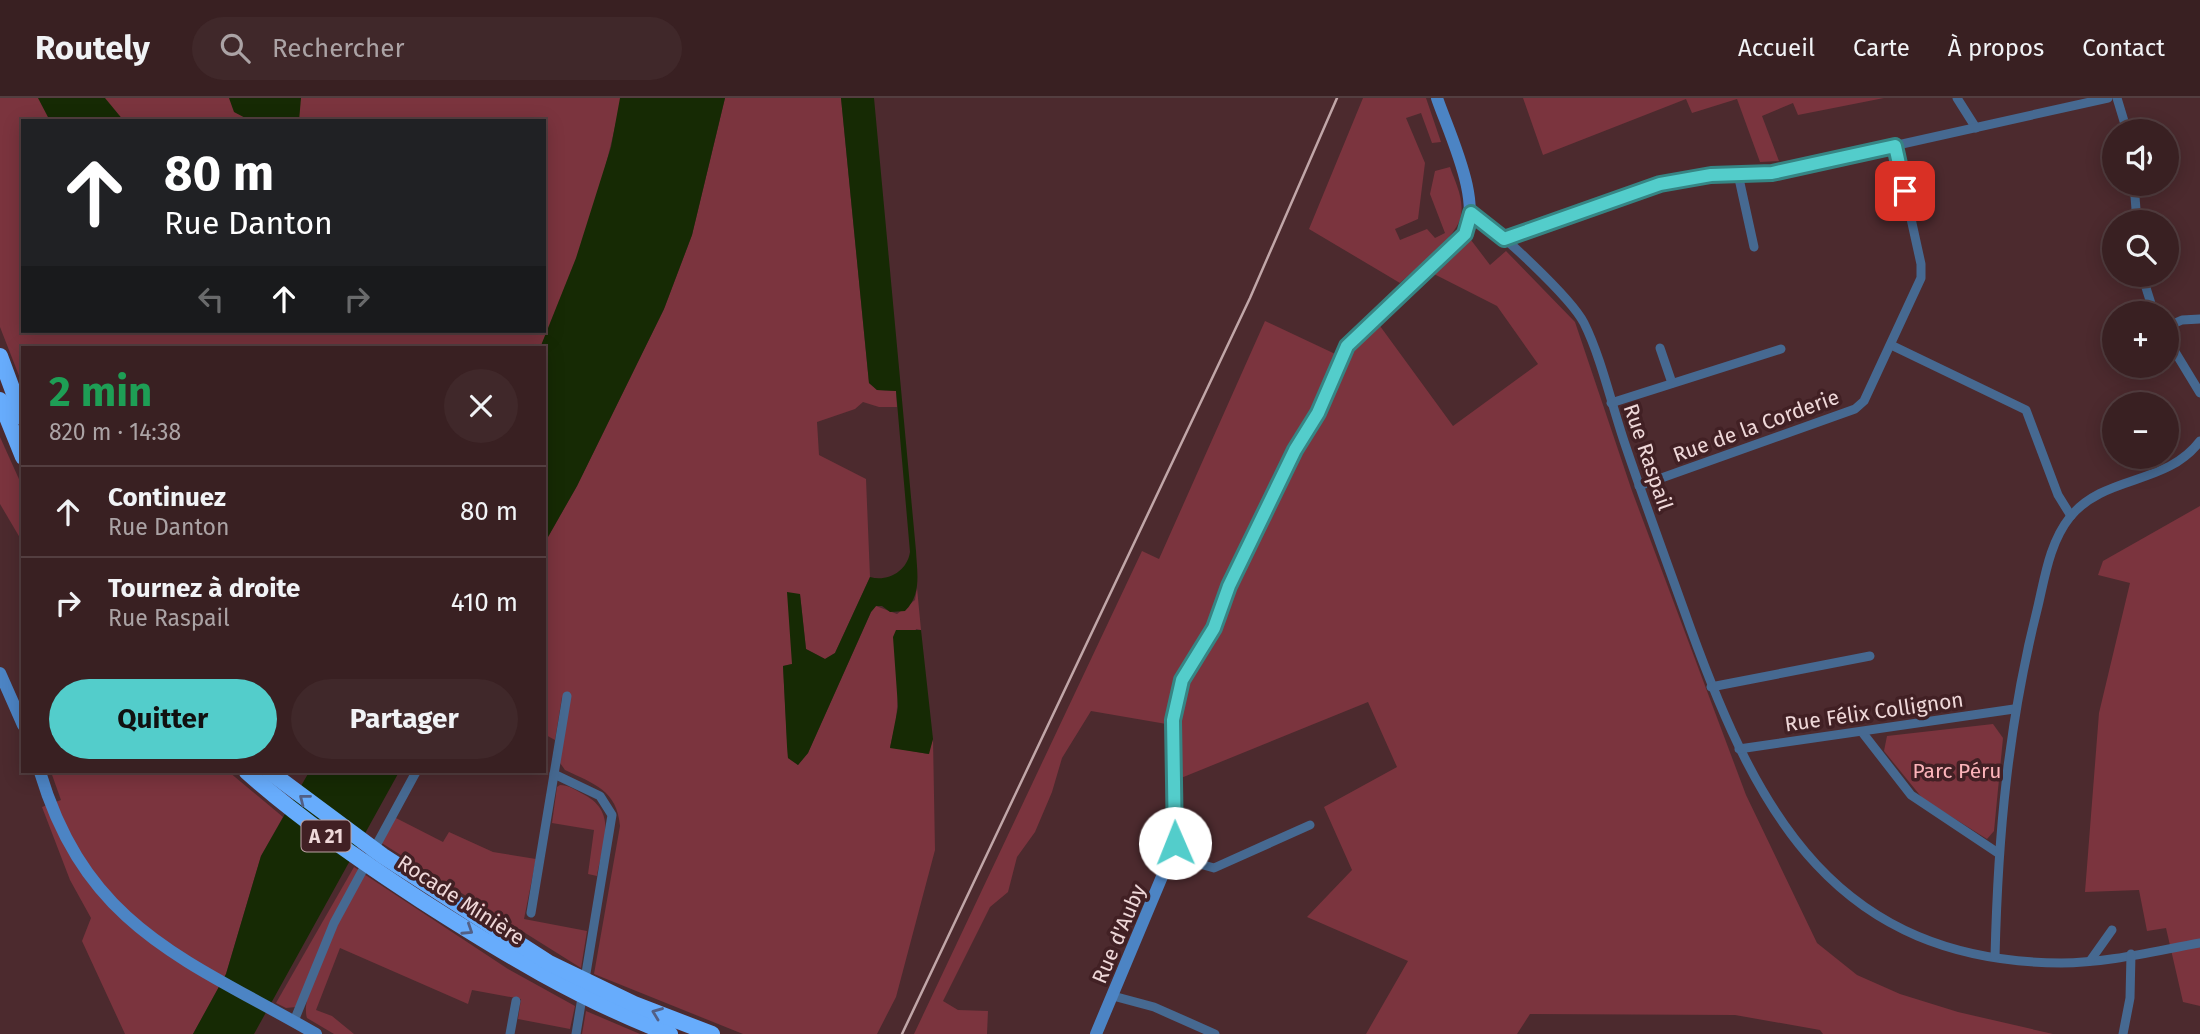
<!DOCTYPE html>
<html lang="fr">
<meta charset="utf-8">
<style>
:root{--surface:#392022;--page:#40282a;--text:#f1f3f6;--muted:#aba3a5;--line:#533e40;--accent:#53cdcb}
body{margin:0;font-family:"Fira Sans",sans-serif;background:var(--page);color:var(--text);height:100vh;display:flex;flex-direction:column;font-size:26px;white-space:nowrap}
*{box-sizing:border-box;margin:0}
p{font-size:23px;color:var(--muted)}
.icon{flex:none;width:38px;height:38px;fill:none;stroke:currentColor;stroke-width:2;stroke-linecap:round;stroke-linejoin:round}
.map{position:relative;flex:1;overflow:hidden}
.side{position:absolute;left:21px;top:248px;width:525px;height:427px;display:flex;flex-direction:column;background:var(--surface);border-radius:0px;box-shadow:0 4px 18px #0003,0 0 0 2px var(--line)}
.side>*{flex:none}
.hud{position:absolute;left:21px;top:21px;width:525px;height:214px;border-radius:0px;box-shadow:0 4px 18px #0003,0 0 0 2px var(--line);background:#202124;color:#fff;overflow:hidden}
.tools{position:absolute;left:2102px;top:21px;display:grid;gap:14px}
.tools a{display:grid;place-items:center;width:77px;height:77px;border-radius:50%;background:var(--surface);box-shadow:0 4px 18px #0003,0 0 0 2px var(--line);font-size:35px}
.pin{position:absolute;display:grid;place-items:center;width:60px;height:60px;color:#fff;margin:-30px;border-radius:14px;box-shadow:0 4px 10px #0006}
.me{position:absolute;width:77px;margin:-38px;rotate:359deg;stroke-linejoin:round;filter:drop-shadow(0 0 5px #0008)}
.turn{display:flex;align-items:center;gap:24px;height:147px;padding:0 28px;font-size:32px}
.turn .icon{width:91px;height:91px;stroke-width:2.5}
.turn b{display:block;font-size:49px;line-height:60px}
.lanes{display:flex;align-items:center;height:66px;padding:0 28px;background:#0003;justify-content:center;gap:35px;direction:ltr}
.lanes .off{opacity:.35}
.round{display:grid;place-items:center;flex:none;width:74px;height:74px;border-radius:37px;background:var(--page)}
.summary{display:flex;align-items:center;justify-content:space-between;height:119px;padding:0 28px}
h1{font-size:42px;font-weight:700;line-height:52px;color:#1e9e55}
.cta{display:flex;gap:14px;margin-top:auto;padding:14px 28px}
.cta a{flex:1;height:80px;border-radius:42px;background:var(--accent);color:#111;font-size:28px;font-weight:700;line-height:80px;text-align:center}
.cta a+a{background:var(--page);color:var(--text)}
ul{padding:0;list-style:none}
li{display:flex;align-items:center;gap:21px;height:91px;padding:0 28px;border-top:2px solid var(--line)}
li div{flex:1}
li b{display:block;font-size:26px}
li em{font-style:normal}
header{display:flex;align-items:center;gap:42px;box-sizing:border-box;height:98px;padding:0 35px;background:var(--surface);border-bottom:2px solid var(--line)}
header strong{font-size:33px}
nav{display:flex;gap:38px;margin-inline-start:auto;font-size:24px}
.search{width:490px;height:63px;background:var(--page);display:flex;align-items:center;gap:18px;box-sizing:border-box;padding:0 24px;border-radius:38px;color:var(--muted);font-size:26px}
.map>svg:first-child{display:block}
</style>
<header>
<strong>Routely</strong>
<div class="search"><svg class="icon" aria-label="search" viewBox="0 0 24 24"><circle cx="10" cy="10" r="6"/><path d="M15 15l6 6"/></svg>Rechercher</div>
<nav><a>Accueil</a><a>Carte</a><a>À propos</a><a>Contact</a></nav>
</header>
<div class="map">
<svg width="2200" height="936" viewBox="0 0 2200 936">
<rect width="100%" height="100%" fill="#4c2a2e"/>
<g fill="#7b343e" fill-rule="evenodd">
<path d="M 0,0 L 620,0 L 621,2 C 603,85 579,175 540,250 L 23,250 L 23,288 L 0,229 ZM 23,23 L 544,23 L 544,233 L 23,233 Z"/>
<path d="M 725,0 L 841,0 L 869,285 L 877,292 L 896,293 L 897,309 L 879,309 L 863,304 L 855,311 L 817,324 L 819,357 L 866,381 L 870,479 L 835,555 L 825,561 L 806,551 L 800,496 L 792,566 L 783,568 L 788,660 L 798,667 L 808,655 L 871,514 L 876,508 L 897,516 L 915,502 L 917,490 L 921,532 L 916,531 L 898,595 L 896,624 L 890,649 L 928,656 L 933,641 L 935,752 L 896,899 L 877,936 L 743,936 L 594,876 L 620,728 C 617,692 594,686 565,672 L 560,665 L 562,599 L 555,642 L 544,636 L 544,446 L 577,388 L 664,211 L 692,137 Z"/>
<path d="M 1363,0 L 1426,0 L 1441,44 L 1432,45 L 1421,15 L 1406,20 L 1425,65 L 1418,121 L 1395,131 L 1400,142 L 1427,131 L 1435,140 L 1445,135 L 1430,96 L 1435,73 L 1450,69 C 1455,84 1464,100 1461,117 C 1458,139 1417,169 1400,185 L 1309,131 Z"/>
<polygon points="1523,0 1884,0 1798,17 1793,5 1762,18 1779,63 1760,64 1737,1 1692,15 1686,1 1543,57"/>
<polygon points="1471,142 1490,167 1506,153 1575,224 1632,393 1746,697 1817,845 1857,877 1900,896 1958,914 2053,936 1823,936 1820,932 1735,917 1530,916 1517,936 1366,936 1408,863 1307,819 1352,772 1324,709 1397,669 1368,604 1181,680 1178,628 1091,613 1062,660 1052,694 1035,734 1017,759 1008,794 990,809 943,903 958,912 988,913 987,936 914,936 1142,453 1159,461 1265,223 1348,262 1359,245 1380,228 1453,328 1538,266 1497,208 1434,176"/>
<polygon points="0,339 23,390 23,445 0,406"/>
<polygon points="2200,408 2200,908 2183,904 2166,830 2147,833 2139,792 2085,794 2099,615 2130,485 2098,477 2103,463"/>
<polygon points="1993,626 2003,640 1994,733 1987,741 1923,701 1884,653 1887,638"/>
<polygon points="51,674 229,674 283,719 261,758 226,876 193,936 125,936 82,843 91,820 70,782 42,709 61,702"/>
<path d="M 560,687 C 568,687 574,691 581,695 C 619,713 603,744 597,778 L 588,776 L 594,732 L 552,725 L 557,689 Z"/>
<polygon points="394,719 443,744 449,734 493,754 536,761 524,821 587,833 581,870 380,744"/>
<polygon points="354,769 359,772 296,909 286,910 276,905"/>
<path d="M 364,776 L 508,871 L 575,908 L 570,931 L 518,921 L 521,901 L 472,892 L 468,906 L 340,850 L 316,912 L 332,918 L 354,936 L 334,936 L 307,920 C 298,895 351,802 364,776 Z"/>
<polygon points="586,913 640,936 582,936"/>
</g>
<g fill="#162a04">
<polygon points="38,0 105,0 124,23 50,23"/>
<polygon points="229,0 301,0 299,23 251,23 234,14"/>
<polygon points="620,0 725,0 692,137 664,211 577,388 544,446 544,250 540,250 576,160 611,49"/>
<path d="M 841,0 L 874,0 L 916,453 C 917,474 922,497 905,513 L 890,514 L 882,508 L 876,508 L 871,514 L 808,655 L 798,667 L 788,660 L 787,648 L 783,568 L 792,566 L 787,494 L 800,496 L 806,551 L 825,561 L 835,555 L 870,479 C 887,484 907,474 910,454 L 896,293 L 877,292 L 869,285 Z"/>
<polygon points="896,532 921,532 933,641 929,656 890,650 898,609 893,539"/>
<polygon points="309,674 399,674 254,936 193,936 226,876 261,758"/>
</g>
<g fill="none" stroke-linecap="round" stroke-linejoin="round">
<g stroke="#466991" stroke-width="9">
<polyline points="1957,0 1976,30"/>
<polyline points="2117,0 2127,33"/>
<polyline points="1738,76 1754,149"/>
<polyline points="2134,86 2137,124"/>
<path d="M 1471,115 C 1497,130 1571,200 1584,225 C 1602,261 1613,313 1627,352 C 1647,411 1669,470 1690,529 C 1758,717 1836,863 2061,865 C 2107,865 2155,853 2200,845"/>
<polyline points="1504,141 1668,84 1711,77 1781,73 2108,0"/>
<polyline points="2142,177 2154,215"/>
<polyline points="2166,229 2182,222 2200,221"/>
<polyline points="2166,239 2200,295"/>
<polyline points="1891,247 2026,312 2058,397 2071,418"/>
<polyline points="1660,250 1672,285"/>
<polyline points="1611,305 1781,251"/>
<polyline points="1639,388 1855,311 1864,303 1921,180 1921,166 1895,48"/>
<polyline points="1711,589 1870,558"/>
<polyline points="1862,634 1911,697 1998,755"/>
<polyline points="1739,651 2014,611"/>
<polyline points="554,676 600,698 612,717 576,936"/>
<polyline points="1172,758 1214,770 1310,727"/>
<polyline points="531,815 567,598"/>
<path d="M 1995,859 C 1998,737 2008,626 2038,508 C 2045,478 2050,444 2070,419 C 2105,376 2166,388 2200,343"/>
<polyline points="2090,863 2112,832"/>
<polyline points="1113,898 1154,909 1215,936"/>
<polyline points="294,923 334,825 416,674"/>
<polyline points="510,936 516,903"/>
<polyline points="2123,936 2130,900 2131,856"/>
</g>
<g stroke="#4c84c4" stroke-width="12">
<polyline points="0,575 23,627"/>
<path d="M 40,674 C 87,831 188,862 316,936"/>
<path d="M 1096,936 L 1174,750 L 1173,622 L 1183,582 L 1214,530 L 1229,488 L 1293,356 L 1318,315 L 1347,248 L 1461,140 C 1487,112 1448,33 1437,0"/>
</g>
<g stroke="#67acfc" stroke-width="16">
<polyline points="0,258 23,320"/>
<polyline points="0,302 23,359"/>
<path d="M 247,674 C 301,722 361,763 422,803 C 503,855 579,901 670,936"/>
<polyline points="270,674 383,758 549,865 634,906 712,936"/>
</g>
<polyline stroke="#c1a6a8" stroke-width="2.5" points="902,936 1250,200 1337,0"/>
</g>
<defs><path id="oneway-chevron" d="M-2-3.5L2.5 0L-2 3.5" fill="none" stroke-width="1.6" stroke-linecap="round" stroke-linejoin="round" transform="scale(1.75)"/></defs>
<g stroke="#525f85">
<use href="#oneway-chevron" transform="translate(304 701) rotate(-142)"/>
<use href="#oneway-chevron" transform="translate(468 832) rotate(33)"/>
<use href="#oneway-chevron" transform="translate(657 915) rotate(-159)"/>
</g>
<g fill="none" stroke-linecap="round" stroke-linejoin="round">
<g stroke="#368584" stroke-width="18">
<polyline id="route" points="1175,745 1173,622 1182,582 1214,530 1229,488 1295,352 1318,315 1347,248 1465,136 1471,115 1504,141 1660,86 1711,77 1772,75 1895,48 1905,93"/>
</g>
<use href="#route" stroke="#53cdcb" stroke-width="12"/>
</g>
<g text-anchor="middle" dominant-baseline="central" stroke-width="7" stroke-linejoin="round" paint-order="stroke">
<rect fill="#412024" stroke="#bba1a3" stroke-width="2" x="301.5" y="722.5" width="49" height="31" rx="5"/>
<g font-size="19" font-weight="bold" fill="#efd8d9">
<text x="326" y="738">A 21</text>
</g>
<g font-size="21" fill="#efd8d9" stroke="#412024">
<text transform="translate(1756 328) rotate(-20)">Rue de la Corderie</text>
<text transform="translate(1648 359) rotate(71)">Rue Raspail</text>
<text transform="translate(1874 614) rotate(-8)">Rue Félix Collignon</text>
<text transform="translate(461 802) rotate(33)">Rocade Minière</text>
<text transform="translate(1119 836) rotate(-67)">Rue d'Auby</text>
</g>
<g font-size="21" fill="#fcb4ba" stroke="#412024">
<text x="1957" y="673">Parc Péru</text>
</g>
</g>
</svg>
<div class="tools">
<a><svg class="icon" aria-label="sound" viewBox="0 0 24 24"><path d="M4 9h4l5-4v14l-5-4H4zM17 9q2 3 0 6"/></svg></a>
<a><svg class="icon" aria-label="search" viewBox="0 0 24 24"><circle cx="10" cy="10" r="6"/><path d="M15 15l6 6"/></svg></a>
<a>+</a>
<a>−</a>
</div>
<div class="pin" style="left:1905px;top:93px;background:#d93025"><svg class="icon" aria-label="arrive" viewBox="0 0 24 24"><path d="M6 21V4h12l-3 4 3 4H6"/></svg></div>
<svg class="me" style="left:1175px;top:745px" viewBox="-20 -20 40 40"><circle r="19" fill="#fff"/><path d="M0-13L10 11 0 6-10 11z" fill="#53cdcb"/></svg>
<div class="hud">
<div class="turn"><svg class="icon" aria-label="ahead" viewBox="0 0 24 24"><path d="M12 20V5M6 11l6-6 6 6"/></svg><div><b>80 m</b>Rue Danton</div></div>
<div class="lanes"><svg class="icon off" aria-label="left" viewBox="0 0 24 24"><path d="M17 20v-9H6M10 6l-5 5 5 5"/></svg><svg class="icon" aria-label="ahead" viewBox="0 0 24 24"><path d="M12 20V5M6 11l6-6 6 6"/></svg><svg class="icon off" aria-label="right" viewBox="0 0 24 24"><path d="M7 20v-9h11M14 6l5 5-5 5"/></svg></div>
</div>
<section class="side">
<div class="summary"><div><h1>2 min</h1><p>820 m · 14:38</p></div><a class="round"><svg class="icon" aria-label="close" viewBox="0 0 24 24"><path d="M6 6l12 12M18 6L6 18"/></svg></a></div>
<ul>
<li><svg class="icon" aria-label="ahead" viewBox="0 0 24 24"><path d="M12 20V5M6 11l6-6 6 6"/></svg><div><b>Continuez</b><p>Rue Danton</p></div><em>80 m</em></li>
<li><svg class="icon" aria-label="right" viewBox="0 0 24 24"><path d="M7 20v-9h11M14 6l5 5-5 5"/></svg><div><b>Tournez à droite</b><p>Rue Raspail</p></div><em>410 m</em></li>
</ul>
<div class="cta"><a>Quitter</a><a>Partager</a></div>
</section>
</div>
